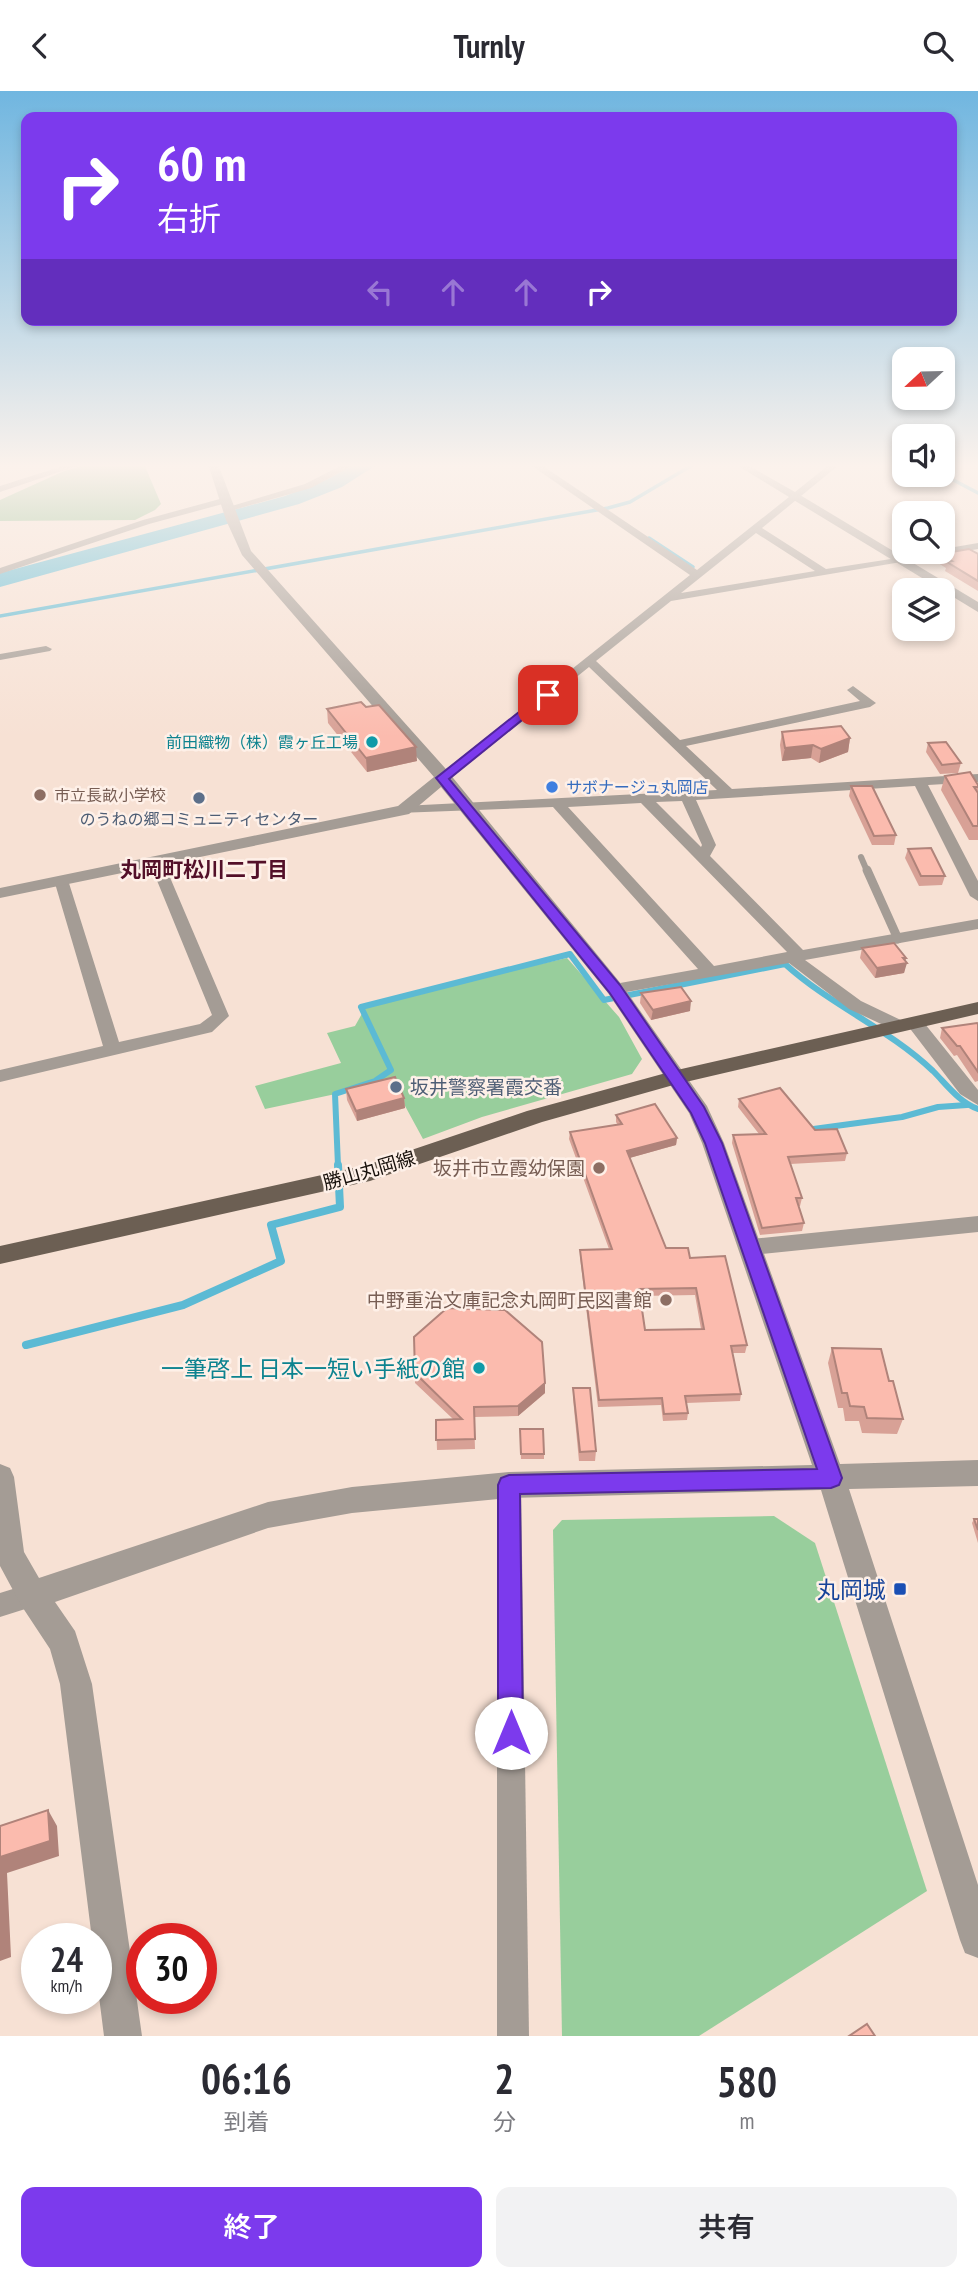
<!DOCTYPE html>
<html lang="ja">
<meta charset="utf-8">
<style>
:root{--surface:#fff;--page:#f2f2f3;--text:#2b2b33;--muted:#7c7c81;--accent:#7c3aed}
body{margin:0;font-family:"PT Sans Narrow","Noto Sans JP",sans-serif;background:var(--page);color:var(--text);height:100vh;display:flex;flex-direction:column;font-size:26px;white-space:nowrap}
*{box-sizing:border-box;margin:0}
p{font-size:23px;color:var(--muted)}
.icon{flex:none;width:38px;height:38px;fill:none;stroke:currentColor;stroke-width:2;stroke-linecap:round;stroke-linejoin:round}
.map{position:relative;height:1945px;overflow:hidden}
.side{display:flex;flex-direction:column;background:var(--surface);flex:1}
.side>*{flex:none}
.top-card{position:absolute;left:21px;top:21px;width:936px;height:214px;border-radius:14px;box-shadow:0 4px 10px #0003;background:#7c3aed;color:#fff;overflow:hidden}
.needle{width:46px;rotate:248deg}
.fabs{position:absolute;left:892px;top:256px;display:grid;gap:14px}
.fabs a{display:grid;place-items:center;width:63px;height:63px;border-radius:14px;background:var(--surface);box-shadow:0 4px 10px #0003;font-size:35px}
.speed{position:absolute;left:21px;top:1832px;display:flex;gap:14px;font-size:35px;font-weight:700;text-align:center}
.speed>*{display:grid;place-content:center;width:91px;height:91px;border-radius:50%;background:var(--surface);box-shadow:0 4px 10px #0003;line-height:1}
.speed small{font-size:18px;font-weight:400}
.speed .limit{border:10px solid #d22;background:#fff;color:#111}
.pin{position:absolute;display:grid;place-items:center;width:60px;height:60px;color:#fff;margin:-30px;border-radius:14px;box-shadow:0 4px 10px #0006}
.me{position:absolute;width:77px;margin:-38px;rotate:0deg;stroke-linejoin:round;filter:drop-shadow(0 0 5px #0008)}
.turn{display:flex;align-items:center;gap:24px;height:147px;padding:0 21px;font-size:32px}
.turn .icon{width:91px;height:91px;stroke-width:2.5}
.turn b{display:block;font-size:49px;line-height:60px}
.lanes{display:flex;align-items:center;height:66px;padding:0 21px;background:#0003;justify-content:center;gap:35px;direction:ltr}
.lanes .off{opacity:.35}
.eta{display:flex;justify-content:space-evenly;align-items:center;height:119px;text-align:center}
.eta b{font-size:42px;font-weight:600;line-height:49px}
.button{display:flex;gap:14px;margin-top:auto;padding:14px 21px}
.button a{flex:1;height:80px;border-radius:14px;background:var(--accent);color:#fff;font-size:28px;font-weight:600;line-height:80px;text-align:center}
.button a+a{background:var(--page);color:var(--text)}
header{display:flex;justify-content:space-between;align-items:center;height:91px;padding:0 21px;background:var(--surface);font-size:32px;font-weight:600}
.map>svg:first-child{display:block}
</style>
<header><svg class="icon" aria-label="back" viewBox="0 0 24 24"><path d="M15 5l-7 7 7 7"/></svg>Turnly<svg class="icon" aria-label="search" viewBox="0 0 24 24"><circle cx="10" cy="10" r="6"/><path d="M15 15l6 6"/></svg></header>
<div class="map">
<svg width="978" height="1945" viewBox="0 0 978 1945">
<rect width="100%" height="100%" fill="#f7e1d4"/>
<g fill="#98ce9c">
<polygon points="567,867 619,926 642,968 632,983 482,1026 423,1048 392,991 265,1018 255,995 341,972 327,942 355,935 368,912"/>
<polygon points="774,1425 815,1452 927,1800 699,1945 562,1945 553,1439 562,1429"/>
</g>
<polygon fill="#7ab47f" points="89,373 144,373 161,413 155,419 135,429 0,430 0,409 64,380"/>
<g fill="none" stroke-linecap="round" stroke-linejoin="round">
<g stroke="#5cbad4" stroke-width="3.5">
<polyline points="942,383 978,402"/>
<polyline points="649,447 693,476"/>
<polyline points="0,525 608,417 630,411 694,373"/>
</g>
<g stroke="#5cbad4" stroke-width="6">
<polyline points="806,1039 902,1026 938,1016 967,1014"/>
<path d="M 338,1075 L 335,1003 L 375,990 L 391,979 L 361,916 L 570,863 L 604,909 L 785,873 C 830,914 889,938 933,980 C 947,994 959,1011 978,1018"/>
</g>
<polyline stroke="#5cbad4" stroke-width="8" points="26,1254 183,1214 281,1170 271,1134 340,1116 338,1074"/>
<polygon fill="#5cbad4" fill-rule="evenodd" points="355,373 378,373 342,396 299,413 0,496 0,482 285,405 328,388"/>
<polyline stroke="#a49c95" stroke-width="6" points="861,766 867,780"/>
<polyline stroke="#a49c95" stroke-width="9" points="867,779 898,848"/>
<g fill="#a49c95" fill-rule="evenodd">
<polygon points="69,373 83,373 0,401 0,395"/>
<polygon points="344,373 356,373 311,397 230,420 225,417 305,393"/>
<path d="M 529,373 L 540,373 L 697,479 L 789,406 L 735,373 L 746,373 L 795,401 L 830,373 L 840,373 L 762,437 L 826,478 L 943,460 L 943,458 L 978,452 L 978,458 L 671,510 L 596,570 L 680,649 L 860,610 L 847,599 L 853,595 L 876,612 L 870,616 L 686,655 L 732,698 L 978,683 L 978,691 L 928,694 L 978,790 L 978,810 L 970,805 L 915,695 L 696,709 L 716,754 L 710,765 L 803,859 L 978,828 L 978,838 L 805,869 L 861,910 L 907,932 L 915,927 L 921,928 L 978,999 L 978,1014 L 960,1003 L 908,935 L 900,940 L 894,939 L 849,918 L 789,872 L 615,903 L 609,902 L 607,898 L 609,894 L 698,878 L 553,716 L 398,722 L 398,716 L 403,715 L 717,699 L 589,576 L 447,690 L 442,691 L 435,687 L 690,484 ZM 756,442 L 815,480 L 681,502 ZM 682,710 L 702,754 L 701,756 L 656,711 ZM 641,712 L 787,861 L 714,875 L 568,716 Z"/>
<polygon points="227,406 230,407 230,411 149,433 0,483 0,477 143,429"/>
<polygon points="46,555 52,558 50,560 0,569 0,563"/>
<polygon points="156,766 163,770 229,925 212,941 0,991 0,979 103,955 54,789 56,786 66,786 68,789 119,951 200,933 212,924 149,770"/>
<polygon points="978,1125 978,1141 751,1164 744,1161 741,1156 744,1151 751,1148"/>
<polygon points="509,1383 517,1386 521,1394 529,1945 497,1945 497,1394 501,1386"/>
<polygon points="32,1492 41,1495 45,1504 41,1513 0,1526 0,1502"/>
</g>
<g fill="#a49c95" fill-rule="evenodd">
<polygon points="208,373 218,373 251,460 445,677 622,894 707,1015 724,1052 840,1373 978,1369 978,1395 849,1398 978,1794 978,1867 965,1862 960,1849 821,1399 509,1407 352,1422 268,1437 55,1511 75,1540 92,1593 142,1945 104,1945 96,1882 96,1848 92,1848 60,1593 50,1558 21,1514 0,1475 0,1373 10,1377 14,1386 24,1461 39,1487 268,1411 352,1396 509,1381 812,1374 702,1052 689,1022 608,902 441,696 409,723 0,807 0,797 398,715 434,686 242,464 226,429"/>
<polygon points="792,404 800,404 978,511 978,521 792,408"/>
</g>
<polygon fill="#6c5f53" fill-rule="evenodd" points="978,911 978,923 677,993 542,1031 370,1090 0,1173 0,1155 367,1074 527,1020 677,979"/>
</g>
<g fill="#d8a196" fill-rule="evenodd">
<polygon points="940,463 978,463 978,500 945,480 946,477 938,472"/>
<polygon points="327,618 417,670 367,681 328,632"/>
<polygon points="782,641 850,647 848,661 819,672 811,667 782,670 780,654"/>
<polygon points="928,652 961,672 958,682 940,683 926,661"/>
<polygon points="945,685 978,694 978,749 969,749 941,699"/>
<polygon points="851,695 896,744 894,754 872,754 849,705"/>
<polygon points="908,758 945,785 942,794 919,795 905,767"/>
<polygon points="862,857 906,870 904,882 875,887 860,867"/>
<polygon points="641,902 690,920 651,929 640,912"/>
<polygon points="978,933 978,990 975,991 957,964 954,965 940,947 942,937"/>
<polygon points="346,998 404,1007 405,1017 357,1030 347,1009"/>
<polygon points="739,1008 815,1039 847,1062 845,1070 790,1073 802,1107 800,1115 798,1115 804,1132 802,1140 760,1144 732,1052 733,1044 759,1043 738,1016"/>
<path d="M 616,1024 L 677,1047 L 676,1054 L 629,1067 L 666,1157 L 690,1167 L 747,1254 L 745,1262 L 732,1262 L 741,1303 L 740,1310 L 686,1312 L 688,1322 L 687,1329 L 663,1330 L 661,1314 L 598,1316 L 580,1166 L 580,1159 L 609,1158 L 569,1048 L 570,1041 L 618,1034 L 616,1031 ZM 695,1204 L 701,1238 L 645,1239 L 640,1205 Z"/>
<polygon points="832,1257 889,1290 903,1328 897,1343 862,1342 859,1330 845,1330 843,1317 838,1317 828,1272"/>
<polygon points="415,1282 545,1302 518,1325 474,1326 475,1358 437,1359 436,1329 453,1328 415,1292"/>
<polygon points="573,1297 596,1360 595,1370 579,1370 573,1307"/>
<polygon points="520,1338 544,1363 544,1368 521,1368"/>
<polygon points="974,1428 978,1428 978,1452 972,1432"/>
</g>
<g fill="#b0837a">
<polygon points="850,647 848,661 819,672 821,658"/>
<polygon points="813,654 811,667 782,670 785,657"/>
<polygon points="416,656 417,670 367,681 366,667"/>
<polygon points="903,867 906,867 905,872 907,872 904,882 875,887 877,877"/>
<polygon points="691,910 690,920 651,929 653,919"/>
<polygon points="404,1007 405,1017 357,1030 356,1020"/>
<polygon points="677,1047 676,1054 626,1068 627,1060"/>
<polygon points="545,1292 545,1302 518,1325 518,1315"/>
<polygon points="48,1719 57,1735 59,1765 7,1782 11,1866 0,1870 0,1766"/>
</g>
<g fill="#fbbbae" stroke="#b0837a" stroke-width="2" fill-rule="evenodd">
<polygon points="969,458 978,463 978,490 947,471 952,470 940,463"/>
<polygon points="361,611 366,616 379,614 416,656 366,667 327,618"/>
<polygon points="841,635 850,647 821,658 813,654 785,657 782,641"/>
<polygon points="946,651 961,672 942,674 928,652"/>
<polygon points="970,681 978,694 978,696 974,696 978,702 978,735 973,735 945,685"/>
<polygon points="851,695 872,695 896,744 874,745"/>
<polygon points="931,757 945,785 921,785 908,758"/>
<polygon points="894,852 906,867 903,867 907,872 877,877 862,857"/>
<polygon points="681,896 691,910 653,919 641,902"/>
<polygon points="977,932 978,933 978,981 960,955 957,955 942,937"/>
<polygon points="395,986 404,1007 356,1020 346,998"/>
<polygon points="780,997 815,1039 837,1038 847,1062 788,1066 802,1107 796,1107 804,1132 762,1137 733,1044 766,1043 739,1008"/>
<path d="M 655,1013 L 677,1047 L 627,1060 L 666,1157 L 688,1157 L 690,1167 L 725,1165 L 747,1254 L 731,1255 L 741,1303 L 685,1305 L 688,1322 L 664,1323 L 662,1307 L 599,1309 L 580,1159 L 612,1158 L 570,1041 L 622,1033 L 616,1024 ZM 696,1197 L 704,1238 L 645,1239 L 639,1198 Z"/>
<polygon points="447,1217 505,1219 542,1251 545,1292 518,1315 474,1316 475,1348 436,1349 436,1329 462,1328 415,1282 414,1246"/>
<polygon points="832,1257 881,1258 889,1290 893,1290 903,1328 867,1327 864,1316 850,1315 847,1302 842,1302"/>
<polygon points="573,1297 590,1297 596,1360 580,1361"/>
<polygon points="520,1338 543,1338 544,1363 521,1363"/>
<polygon points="974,1428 978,1428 978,1439"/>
<polygon points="48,1719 50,1750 0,1766 0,1735"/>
<polygon points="867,1933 875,1945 849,1945"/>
</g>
<linearGradient id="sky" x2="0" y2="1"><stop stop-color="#70b6e0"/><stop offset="0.58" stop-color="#fbf2ec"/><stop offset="1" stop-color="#fbf2ec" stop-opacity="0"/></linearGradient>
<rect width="978" height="646" fill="url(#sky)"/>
<polygon fill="#7c3aed" stroke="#51269a" stroke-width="2" points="544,601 553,604 449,688 620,894 704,1016 722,1052 842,1387 839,1394 831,1397 520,1403 523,1642 520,1651 511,1654 502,1651 498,1642 498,1394 501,1387 509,1384 817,1378 705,1052 691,1022 609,901 436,687"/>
<g fill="#0f9aa8" stroke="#fef0e8" stroke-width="2.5">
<circle cx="372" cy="651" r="7"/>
<circle cx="479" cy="1277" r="7"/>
</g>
<circle fill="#3f7fe0" stroke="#fef0e8" stroke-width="2.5" cx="552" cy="696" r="7"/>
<g fill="#8d6e63" stroke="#fef0e8" stroke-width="2.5">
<circle cx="40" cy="704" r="7"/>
<circle cx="599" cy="1077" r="7"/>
<circle cx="666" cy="1209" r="7"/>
</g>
<g fill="#5c6f8a" stroke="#fef0e8" stroke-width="2.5">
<circle cx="199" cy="707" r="7"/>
<circle cx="396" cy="996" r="7"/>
</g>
<rect fill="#1a4fb4" stroke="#fef0e8" stroke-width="2.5" x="893" y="1491" width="14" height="14" rx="3.5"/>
<g text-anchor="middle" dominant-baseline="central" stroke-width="5" stroke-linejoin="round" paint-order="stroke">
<g font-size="16" fill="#0d838f" stroke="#fef0e8" text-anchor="end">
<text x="358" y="651">前田織物（株）霞ヶ丘工場</text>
</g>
<g font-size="16" fill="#366cbe" stroke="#fef0e8" text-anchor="start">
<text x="566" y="696">サボナージュ丸岡店</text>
</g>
<g font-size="16" fill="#785e54" stroke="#fef0e8" text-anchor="start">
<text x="54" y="704">市立長畝小学校</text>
</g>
<g font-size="16" fill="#4e5e75" stroke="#fef0e8">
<text x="199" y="728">のうねの郷コミュニティセンター</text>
</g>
<g font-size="19" fill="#4e5e75" stroke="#fef0e8" text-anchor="start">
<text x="410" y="996">坂井警察署霞交番</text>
</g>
<g font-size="19" fill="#785e54" stroke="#fef0e8" text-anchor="end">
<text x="585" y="1077">坂井市立霞幼保園</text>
<text x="652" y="1209">中野重治文庫記念丸岡町民図書館</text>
</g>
<g font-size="19" fill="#18110c" stroke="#fef0e8">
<text transform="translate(369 1079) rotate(-16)">勝山丸岡線</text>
</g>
<g font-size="21" font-weight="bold" fill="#531029" stroke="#fef0e8">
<text x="204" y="778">丸岡町松川二丁目</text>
</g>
<g font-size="23" fill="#0d838f" stroke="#fef0e8" text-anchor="end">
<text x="465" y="1277">一筆啓上 日本一短い手紙の館</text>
</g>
<g font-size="23" fill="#164399" stroke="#fef0e8" text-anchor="end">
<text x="886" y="1498">丸岡城</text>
</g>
</g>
</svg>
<div class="fabs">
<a><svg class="needle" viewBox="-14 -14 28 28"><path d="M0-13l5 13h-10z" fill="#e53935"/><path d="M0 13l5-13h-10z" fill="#7c7c81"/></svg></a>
<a><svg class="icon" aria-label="sound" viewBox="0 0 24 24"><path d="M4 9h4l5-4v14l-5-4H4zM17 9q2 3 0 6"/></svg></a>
<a><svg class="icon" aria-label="search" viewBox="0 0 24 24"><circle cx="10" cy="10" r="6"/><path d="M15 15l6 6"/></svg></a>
<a><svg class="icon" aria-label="layers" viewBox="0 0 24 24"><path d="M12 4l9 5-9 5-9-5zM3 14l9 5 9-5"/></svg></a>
</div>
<div class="speed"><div>24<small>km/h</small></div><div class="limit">30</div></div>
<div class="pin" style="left:548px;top:604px;background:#d93025"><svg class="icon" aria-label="arrive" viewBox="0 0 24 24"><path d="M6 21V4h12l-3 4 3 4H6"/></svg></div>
<svg class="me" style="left:511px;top:1642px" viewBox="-20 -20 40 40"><circle r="19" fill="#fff"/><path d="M0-13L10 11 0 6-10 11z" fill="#7c3aed"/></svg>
<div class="top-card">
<div class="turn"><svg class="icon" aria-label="right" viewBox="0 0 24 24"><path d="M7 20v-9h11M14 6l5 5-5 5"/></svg><div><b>60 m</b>右折</div></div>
<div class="lanes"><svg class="icon off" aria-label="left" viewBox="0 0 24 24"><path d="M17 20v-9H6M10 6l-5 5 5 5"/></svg><svg class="icon off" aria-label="ahead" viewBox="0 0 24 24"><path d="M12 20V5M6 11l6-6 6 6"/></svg><svg class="icon off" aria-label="ahead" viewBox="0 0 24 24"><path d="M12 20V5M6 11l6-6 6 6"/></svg><svg class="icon" aria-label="right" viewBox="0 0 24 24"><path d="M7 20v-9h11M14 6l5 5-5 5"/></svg></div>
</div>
</div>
<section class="side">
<div class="eta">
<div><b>06:16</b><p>到着</p></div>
<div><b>2</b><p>分</p></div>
<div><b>580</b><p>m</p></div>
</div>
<div class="button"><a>終了</a><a>共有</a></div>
</section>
